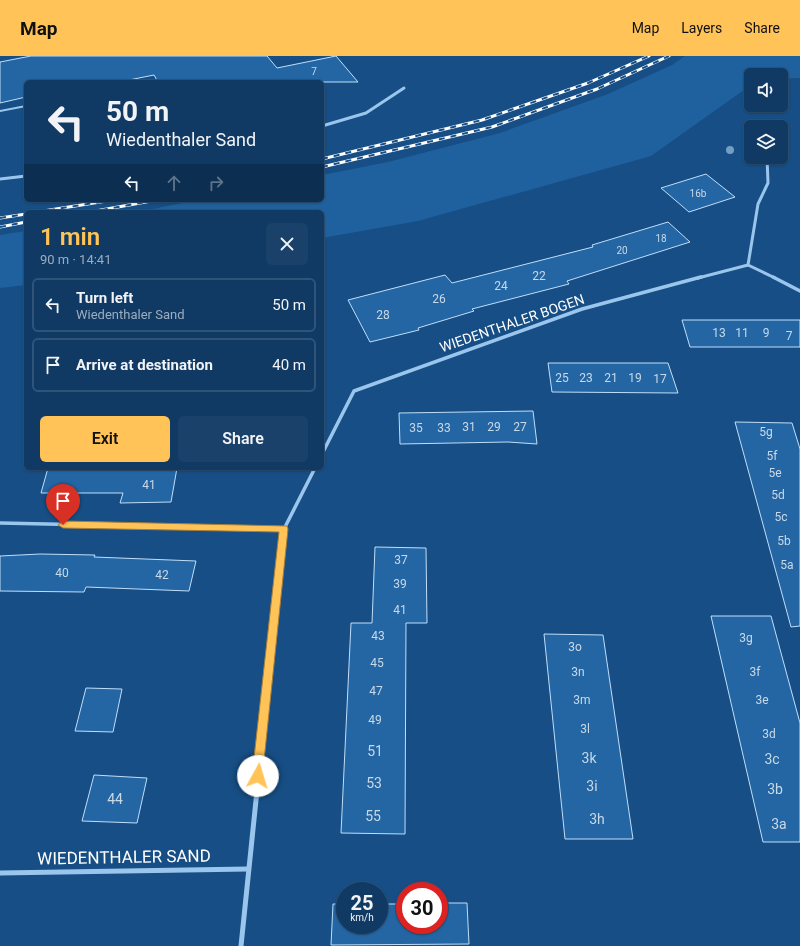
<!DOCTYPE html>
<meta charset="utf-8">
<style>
:root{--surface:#103a64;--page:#19416a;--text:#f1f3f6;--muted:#9cadbf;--line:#305478;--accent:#ffc357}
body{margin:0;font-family:Roboto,sans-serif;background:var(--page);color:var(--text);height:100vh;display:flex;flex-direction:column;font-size:15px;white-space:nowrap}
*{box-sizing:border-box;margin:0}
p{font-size:13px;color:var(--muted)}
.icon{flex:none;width:22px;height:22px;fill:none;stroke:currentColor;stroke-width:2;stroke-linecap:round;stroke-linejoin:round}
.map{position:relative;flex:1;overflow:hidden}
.panel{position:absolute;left:24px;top:154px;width:300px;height:260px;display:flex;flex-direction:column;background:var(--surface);border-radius:6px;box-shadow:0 1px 3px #0004,0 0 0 1px var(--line)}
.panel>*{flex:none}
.banner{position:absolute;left:24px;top:24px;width:300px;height:122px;border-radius:6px;box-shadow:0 1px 3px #0004,0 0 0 1px var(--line);background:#103a64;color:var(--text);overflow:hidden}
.fabs{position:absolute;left:744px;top:12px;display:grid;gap:8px}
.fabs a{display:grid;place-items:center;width:44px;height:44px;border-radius:6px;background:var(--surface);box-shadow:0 1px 3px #0004,0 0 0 1px var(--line);font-size:20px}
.speed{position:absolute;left:336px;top:826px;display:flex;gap:8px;font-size:20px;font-weight:700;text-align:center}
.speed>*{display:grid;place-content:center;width:52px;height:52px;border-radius:50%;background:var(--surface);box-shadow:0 1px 3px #0004,0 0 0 1px var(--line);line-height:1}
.speed small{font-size:10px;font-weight:400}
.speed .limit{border:6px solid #d22;background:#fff;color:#111}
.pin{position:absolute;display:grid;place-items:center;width:34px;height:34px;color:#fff;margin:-41px -17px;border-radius:50% 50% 50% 0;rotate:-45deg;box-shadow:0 0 4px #0007}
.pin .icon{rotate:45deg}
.me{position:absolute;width:44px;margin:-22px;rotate:6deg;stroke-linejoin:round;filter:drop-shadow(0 0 3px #0008)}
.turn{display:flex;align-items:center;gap:14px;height:84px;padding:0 16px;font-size:18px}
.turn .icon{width:52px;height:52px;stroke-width:2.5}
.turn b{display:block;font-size:28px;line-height:34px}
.lanes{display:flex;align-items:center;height:38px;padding:0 16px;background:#0003;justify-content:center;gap:20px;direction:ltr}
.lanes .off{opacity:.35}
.round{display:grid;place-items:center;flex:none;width:42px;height:42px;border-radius:6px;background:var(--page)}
.headline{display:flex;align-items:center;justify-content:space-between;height:68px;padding:0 16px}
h1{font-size:24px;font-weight:600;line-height:30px;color:var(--accent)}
.button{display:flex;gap:8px;margin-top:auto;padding:8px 16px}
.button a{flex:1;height:46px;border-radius:6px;background:var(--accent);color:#111;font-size:16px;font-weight:600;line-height:46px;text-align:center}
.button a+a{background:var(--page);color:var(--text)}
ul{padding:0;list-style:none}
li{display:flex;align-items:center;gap:12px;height:54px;margin:0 8px 6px;padding:0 8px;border:2px solid var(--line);border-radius:6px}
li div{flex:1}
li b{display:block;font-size:15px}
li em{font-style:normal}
header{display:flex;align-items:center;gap:24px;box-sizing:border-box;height:56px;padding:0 20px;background:var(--accent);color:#111}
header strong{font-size:19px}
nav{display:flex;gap:22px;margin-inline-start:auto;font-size:14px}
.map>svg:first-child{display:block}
</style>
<header>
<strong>Map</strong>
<nav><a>Map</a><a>Layers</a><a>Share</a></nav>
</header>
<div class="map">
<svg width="800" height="890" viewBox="0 0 800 890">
<rect width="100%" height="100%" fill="#164e85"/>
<g fill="#1e619e">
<polygon points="685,0 800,0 800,22 781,22 781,19 751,19 751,29 651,100 418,165 322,182 322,156 137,156 198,144 322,144 322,119 388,106 500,77 608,38 672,9"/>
<polygon points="26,175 26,229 0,232 0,179"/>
</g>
<g fill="#2466a4" stroke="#c0defa">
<polygon points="31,0 267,0 277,12 336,0 358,26 158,26 154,19 119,26 26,26 26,41 0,47 0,6"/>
<polygon points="706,118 735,141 689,156 661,132"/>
<polygon points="668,166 690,186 567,225 569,228 472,253 474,255 418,272 419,274 370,286 348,244 445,219 452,227 593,191 592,189"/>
<polygon points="682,264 800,264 800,291 690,291"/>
<polygon points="548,307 668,307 678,337 552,336"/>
<polygon points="533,355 537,388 508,386 400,388 399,357"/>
<polygon points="735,366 792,367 800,393 800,570 791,571"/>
<polygon points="48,412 177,412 171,446 120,447 123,437 41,437"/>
<polygon points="375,491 426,492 427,567 406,567 405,778 341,777 351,567 372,567"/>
<polygon points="40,498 95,499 94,501 196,505 189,535 86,531 84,536 0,535 0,500"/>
<polygon points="711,560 771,560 800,667 800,786 763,786"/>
<polygon points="544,578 603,579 633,783 565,783"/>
<polygon points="86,632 122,633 113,676 75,675"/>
<polygon points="94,719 147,722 137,767 82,765"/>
<polygon points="439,847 467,847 469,888 331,889 333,848 345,848 345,869 379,869 379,848 405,848 405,869 439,869"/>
</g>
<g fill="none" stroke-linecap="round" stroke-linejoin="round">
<polyline stroke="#9ac6ed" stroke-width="2" points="0,55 26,50"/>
<g stroke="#9ac6ed" stroke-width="3">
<polyline points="322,70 366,57 404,32"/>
<polyline points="0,123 26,120"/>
<polyline points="748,209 758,148 768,127 767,101"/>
<polyline points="698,222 748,209 775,222"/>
</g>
<g stroke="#9ac6ed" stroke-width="3.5">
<polyline points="773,221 800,235"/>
<polyline points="322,398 354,335 582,253 701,221"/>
<polyline points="0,467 284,473"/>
<polyline points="280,512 284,473 315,412"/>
</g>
<g stroke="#9ac6ed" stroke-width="5">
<polyline points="0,817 248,813"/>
<polyline points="241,890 280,511"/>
</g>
<g stroke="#fff" stroke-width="3">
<g id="rail">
<polyline points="322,103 482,64 588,27 649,0"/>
<polyline points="322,111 492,71 597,33 669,0"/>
<polyline points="37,156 113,144"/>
<polyline points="90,156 157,144"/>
<polyline points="0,162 26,158"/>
<polyline points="0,171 26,166"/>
</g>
</g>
<use href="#rail" stroke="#164e85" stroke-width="2" stroke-dasharray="6" stroke-linecap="butt"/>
</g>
<circle fill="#749dc5" cx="730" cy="94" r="4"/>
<polygon fill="#ffc357" stroke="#a67f39" points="63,465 287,470 288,473 262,724 258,726 254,724 252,720 279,476 63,472 58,469"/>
<g text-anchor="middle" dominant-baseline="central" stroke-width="4" stroke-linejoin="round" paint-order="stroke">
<g font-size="10" fill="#c8d9e8">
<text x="314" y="15">7</text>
<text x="698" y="137">16b</text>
<text x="661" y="182">18</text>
<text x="622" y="194">20</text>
</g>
<g font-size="12" fill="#c8d9e8">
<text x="539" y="220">22</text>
<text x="501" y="230">24</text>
<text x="439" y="243">26</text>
<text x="383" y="259">28</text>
<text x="719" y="277">13</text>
<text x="742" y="277">11</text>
<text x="766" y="277">9</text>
<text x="789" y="280">7</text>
<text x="562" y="322">25</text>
<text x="586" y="322">23</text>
<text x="611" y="322">21</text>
<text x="635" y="322">19</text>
<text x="660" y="323">17</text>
<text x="469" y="371">31</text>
<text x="494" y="371">29</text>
<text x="520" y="371">27</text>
<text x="416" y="372">35</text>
<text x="444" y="372">33</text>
<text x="766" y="376">5g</text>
<text x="772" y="400">5f</text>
<text x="775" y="417">5e</text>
<text x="149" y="429">41</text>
<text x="778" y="439">5d</text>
<text x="781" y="461">5c</text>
<text x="784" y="485">5b</text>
<text x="401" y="504">37</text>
<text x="787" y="509">5a</text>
<text x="62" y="517">40</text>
<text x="162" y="519">42</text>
<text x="400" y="528">39</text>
<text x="400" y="554">41</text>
<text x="378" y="580">43</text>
<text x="746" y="582">3g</text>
<text x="575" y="591">3o</text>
<text x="377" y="607">45</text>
<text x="578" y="616">3n</text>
<text x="755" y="616">3f</text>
<text x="376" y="635">47</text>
<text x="582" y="644">3m</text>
<text x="762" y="644">3e</text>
<text x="375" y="664">49</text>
<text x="585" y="673">3l</text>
<text x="769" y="678">3d</text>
</g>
<g font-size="14" fill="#fff" stroke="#164e85">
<text transform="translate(512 267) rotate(-19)">WIEDENTHALER BOGEN</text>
</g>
<g font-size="14" fill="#c8d9e8">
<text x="375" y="695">51</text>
<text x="589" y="702">3k</text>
<text x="772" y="703">3c</text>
<text x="374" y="727">53</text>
<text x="592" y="730">3i</text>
<text x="775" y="733">3b</text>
<text x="115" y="743">44</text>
<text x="373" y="760">55</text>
<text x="597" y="763">3h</text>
<text x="779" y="768">3a</text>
</g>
<g font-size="17" fill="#fff" stroke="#164e85">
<text transform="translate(124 801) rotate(-1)">WIEDENTHALER SAND</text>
</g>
</g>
</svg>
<div class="fabs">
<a><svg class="icon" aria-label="sound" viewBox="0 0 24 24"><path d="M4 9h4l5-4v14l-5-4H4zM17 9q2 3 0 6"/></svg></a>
<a><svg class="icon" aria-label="layers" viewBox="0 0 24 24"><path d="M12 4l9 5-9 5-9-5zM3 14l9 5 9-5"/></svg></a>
</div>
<div class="speed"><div>25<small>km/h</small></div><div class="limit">30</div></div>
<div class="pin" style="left:63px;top:469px;background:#d93025"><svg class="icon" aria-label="arrive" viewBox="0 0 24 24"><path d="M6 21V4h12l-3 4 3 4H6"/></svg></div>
<svg class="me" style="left:258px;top:720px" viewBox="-20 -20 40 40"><circle r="19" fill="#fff"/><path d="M0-13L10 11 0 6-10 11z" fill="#ffc357"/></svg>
<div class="banner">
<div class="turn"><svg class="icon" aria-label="left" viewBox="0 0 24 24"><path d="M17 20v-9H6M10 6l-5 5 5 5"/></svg><div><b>50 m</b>Wiedenthaler Sand</div></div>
<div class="lanes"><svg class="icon" aria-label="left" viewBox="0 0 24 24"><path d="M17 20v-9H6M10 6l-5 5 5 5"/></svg><svg class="icon off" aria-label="ahead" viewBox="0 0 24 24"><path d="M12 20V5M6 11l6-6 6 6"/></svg><svg class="icon off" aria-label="right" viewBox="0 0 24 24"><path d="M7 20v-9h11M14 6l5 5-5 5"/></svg></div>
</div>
<section class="panel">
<div class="headline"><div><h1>1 min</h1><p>90 m · 14:41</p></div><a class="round"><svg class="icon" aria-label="close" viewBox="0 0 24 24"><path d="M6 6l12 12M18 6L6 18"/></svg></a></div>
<ul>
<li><svg class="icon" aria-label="left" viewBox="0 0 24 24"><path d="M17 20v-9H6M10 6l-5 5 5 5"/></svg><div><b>Turn left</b><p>Wiedenthaler Sand</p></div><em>50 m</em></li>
<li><svg class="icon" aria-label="arrive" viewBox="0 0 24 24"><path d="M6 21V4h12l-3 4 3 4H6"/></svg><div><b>Arrive at destination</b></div><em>40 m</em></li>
</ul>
<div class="button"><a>Exit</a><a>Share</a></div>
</section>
</div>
